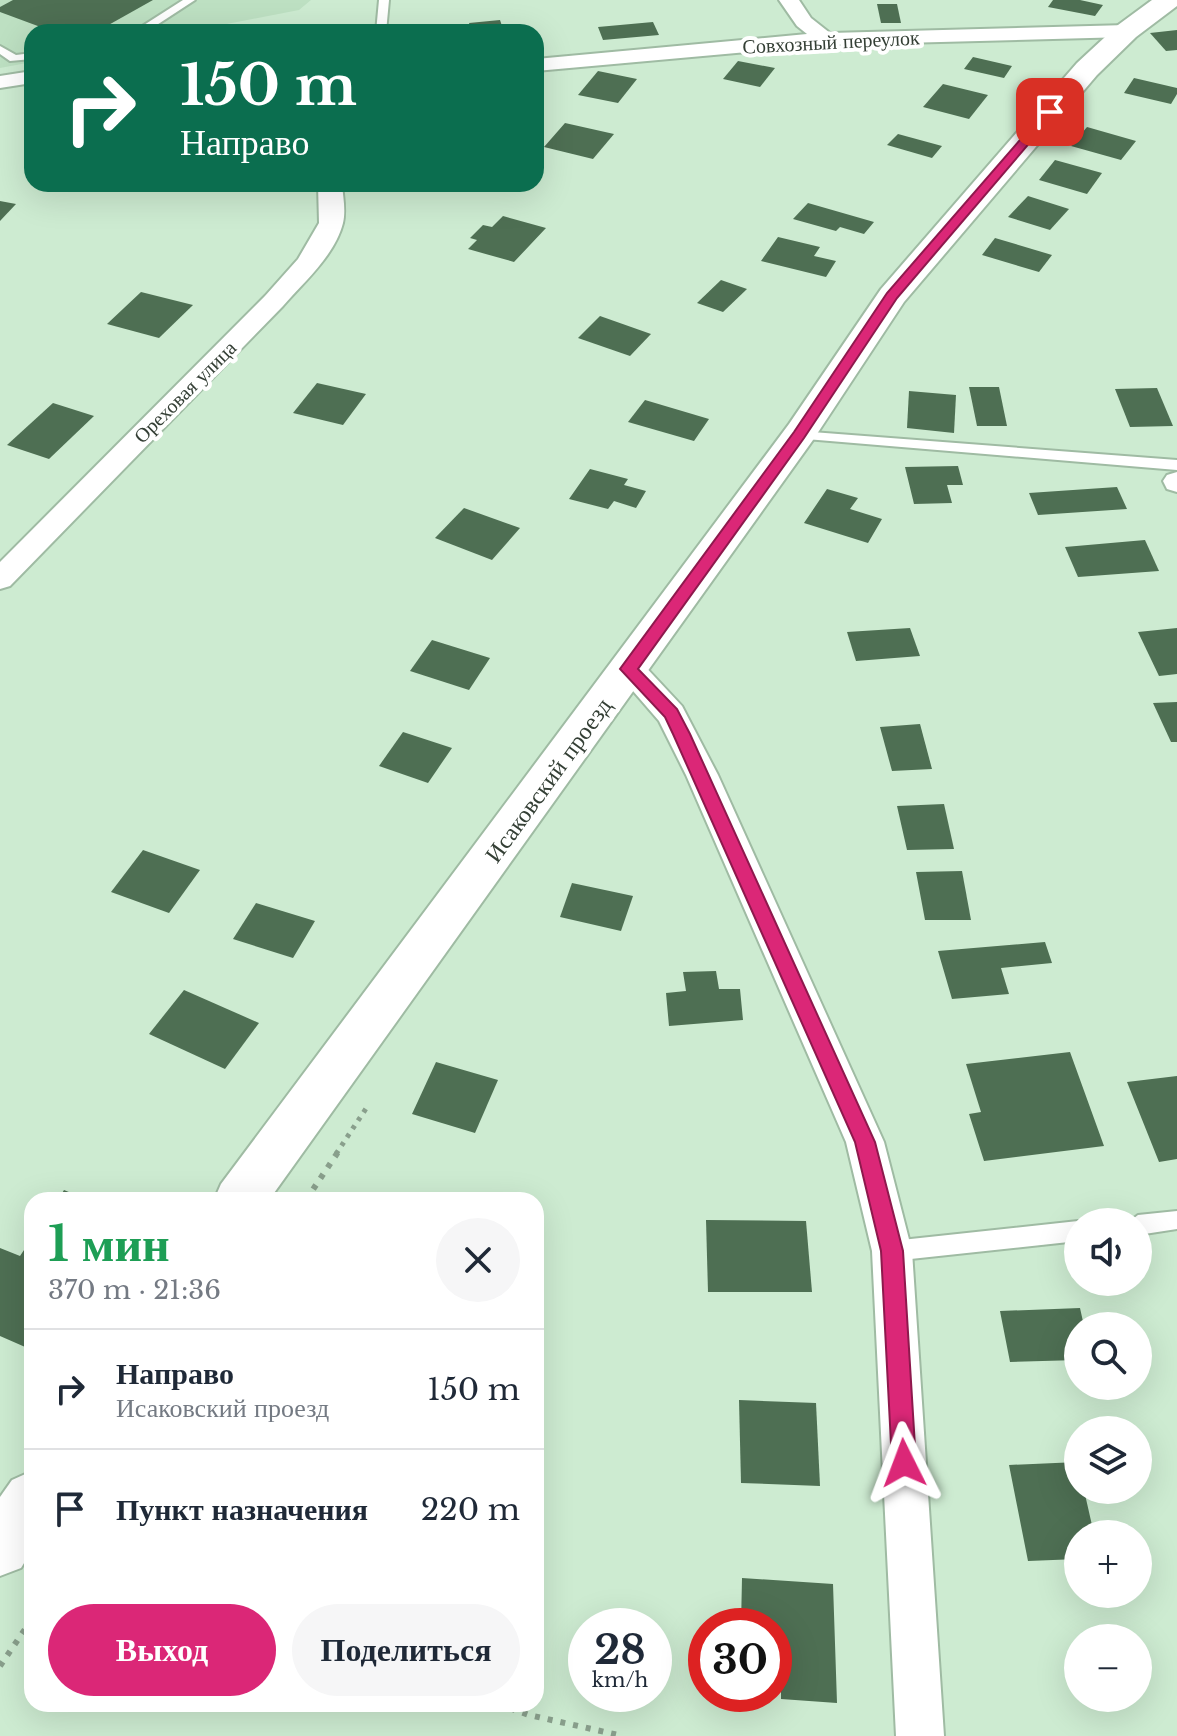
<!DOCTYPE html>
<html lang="ru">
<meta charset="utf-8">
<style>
:root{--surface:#fff;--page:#f6f6f7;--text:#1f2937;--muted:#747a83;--line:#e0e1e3;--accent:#db2777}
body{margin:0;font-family:"Libre Baskerville",serif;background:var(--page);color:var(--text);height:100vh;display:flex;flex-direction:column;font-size:30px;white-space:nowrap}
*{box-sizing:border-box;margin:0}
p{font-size:26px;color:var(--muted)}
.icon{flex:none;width:44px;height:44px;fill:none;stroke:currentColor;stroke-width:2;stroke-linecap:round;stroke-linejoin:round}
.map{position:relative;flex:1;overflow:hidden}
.sheet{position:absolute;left:24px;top:1192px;width:520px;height:520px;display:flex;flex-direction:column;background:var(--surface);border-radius:24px;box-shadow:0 8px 32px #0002}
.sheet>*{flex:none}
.hud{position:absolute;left:24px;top:24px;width:520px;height:168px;border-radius:24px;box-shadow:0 8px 32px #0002;background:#0b6e4f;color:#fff;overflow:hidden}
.controls{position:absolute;left:1064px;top:1208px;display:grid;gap:16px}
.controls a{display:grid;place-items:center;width:88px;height:88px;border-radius:50%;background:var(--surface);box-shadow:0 8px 32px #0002;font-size:40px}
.speed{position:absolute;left:568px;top:1608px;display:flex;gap:16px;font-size:40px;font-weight:700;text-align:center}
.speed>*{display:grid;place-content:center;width:104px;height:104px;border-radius:50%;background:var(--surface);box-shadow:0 8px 32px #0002;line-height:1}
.speed small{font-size:20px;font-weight:400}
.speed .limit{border:12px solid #d22;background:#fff;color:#111}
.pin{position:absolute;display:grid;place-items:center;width:68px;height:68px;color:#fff;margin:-34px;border-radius:16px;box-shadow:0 4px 12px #0006}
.me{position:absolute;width:88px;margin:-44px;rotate:357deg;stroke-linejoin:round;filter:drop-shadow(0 0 6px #0008)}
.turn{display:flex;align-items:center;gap:28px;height:168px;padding:0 24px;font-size:36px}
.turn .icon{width:104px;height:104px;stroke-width:2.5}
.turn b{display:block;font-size:56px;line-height:68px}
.round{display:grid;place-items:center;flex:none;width:84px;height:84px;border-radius:42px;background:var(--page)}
.headline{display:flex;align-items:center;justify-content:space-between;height:136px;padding:0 24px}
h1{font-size:48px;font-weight:800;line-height:60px;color:#1e9e55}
.primary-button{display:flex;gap:16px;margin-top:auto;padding:16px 24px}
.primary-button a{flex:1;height:92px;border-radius:48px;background:var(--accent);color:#fff;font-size:32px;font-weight:800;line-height:92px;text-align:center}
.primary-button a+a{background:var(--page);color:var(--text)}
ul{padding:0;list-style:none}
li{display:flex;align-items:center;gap:24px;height:120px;padding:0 24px;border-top:2px solid var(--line)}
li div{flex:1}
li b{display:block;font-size:30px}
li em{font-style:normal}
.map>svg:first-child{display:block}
</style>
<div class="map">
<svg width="1177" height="1736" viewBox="0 0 1177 1736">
<rect width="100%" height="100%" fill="#cdebd1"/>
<polygon fill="#bde0c2" points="0,0 311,0 299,10 186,32 32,32 32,62 0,68"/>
<g fill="#4e6f53">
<polygon points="13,0 153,0 96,32 54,32 0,12 0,7"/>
<polygon points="1053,0 1080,0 1103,5 1095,16 1048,7"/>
<polygon points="877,4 897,4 901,23 881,23"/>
<polygon points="500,20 504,32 472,32 469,23"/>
<polygon points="653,22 659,35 603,40 598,27"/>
<polygon points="1177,30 1177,50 1166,51 1150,33"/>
<polygon points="973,57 1012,66 1004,78 964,69"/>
<polygon points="738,61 775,68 760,87 723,79"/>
<polygon points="598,71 637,79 618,103 578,95"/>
<polygon points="1134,78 1177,88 1177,94 1171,104 1124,93"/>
<polygon points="943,84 988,95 969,119 923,107"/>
<polygon points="565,123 614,134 593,159 544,147"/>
<polygon points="1087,127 1136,141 1121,160 1071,146"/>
<polygon points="898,134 942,146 932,158 887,145"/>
<polygon points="1055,160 1102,173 1087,194 1039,180"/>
<polygon points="1028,196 1069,209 1050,230 1008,217"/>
<polygon points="0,201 16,204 0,221"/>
<polygon points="808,203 874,222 864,234 840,227 836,231 793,219"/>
<polygon points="503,216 546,228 514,262 468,249 477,240 470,238 483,225 492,227"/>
<polygon points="778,237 820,247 814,256 836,261 826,277 761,261"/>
<polygon points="995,238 1052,255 1039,272 982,255"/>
<polygon points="721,280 747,289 723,312 697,303"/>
<polygon points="141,292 193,305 159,338 107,324"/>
<polygon points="600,316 651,334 630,356 578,338"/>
<polygon points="317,383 366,394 343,425 293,413"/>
<polygon points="969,387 999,387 1007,426 977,426"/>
<polygon points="1157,388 1173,426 1130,427 1115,389"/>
<polygon points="909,391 956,395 954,433 907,428"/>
<polygon points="645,400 709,419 694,441 628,422"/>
<polygon points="53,403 94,416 49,459 7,445"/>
<polygon points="958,466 963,485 947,485 952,503 914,504 905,467"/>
<polygon points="590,469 628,479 624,485 646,491 636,508 614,501 608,509 569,499"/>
<polygon points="1117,487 1127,509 1038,515 1029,493"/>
<polygon points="827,489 858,498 850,509 882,519 868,543 804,523"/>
<polygon points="464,508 520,528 492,560 435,538"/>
<polygon points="1145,540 1159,571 1078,577 1065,547"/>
<polygon points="910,628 920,656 856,661 847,632"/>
<polygon points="1177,628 1177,674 1159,676 1138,632"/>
<polygon points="432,640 490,658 469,690 410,671"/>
<polygon points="1177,702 1177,742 1171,742 1153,703"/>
<polygon points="920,724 932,769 892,771 880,727"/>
<polygon points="403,732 452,748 428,783 379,766"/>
<polygon points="944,804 954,849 907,850 897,806"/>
<polygon points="143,850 200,870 169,913 111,892"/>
<polygon points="962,871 971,920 925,920 916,872"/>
<polygon points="572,883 633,896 621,931 560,917"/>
<polygon points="256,903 315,921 293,958 233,939"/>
<polygon points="1045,942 1052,963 1001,968 1009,994 952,999 938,951"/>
<polygon points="716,971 719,989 740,989 743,1020 669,1026 666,993 686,991 683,972"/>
<polygon points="184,990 259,1023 225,1069 149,1034"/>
<polygon points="1070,1052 1104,1146 984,1161 969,1114 981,1112 966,1064"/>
<polygon points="436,1062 498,1080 475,1133 412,1114"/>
<polygon points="1177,1076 1177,1159 1159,1162 1127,1082"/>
<polygon points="64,1190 88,1200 58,1200"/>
<polygon points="706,1220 806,1221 812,1292 708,1292"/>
<polygon points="32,1238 32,1350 0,1336 0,1248 20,1256"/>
<polygon points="1080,1308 1084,1326 1078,1326 1078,1360 1010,1362 1000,1311"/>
<polygon points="739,1400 816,1403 820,1486 741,1483"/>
<polygon points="1078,1462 1078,1490 1084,1490 1094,1534 1078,1534 1078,1559 1028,1561 1009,1465"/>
<polygon points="742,1578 833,1584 837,1703 781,1699 781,1671 774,1671 774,1626 741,1626"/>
</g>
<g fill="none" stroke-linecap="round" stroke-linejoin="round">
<g stroke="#9fbba3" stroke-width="4">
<g id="lane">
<polygon points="183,0 195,0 146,32 133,32"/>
<polygon points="379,0 389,0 386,32 376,32"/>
<polygon points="0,46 16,55 32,53 32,59 10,61 0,54"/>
<polygon points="799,431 1177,460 1177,470 794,438 792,435"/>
<polygon points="1177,1211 1177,1229 1138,1235 1138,1222 1129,1222 1138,1215"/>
<polygon points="1078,1221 1078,1241 892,1261 884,1258 881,1251 884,1244 892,1241"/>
</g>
</g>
<g stroke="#9fbba3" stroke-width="4">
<g id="street">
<polygon points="779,0 799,0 811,18 830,33 1127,25 1137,31 1127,37 825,45 536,71 536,59 807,34 797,26"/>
<polygon points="32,71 32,83 0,88 0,76"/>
<path d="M 318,184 L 342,184 C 343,197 346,210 343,223 C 335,255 304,282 283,306 L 10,586 L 0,589 L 0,562 L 265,296 L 298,259 L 319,223 Z"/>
<polygon points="1177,472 1177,492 1167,489 1163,481 1167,475"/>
<polygon points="629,658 640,661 682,706 718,775 884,1142 912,1251 944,1736 896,1736 872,1251 846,1142 686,775 659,721 614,669 618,661"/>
</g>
</g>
<g stroke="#9fbba3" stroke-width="4">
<g id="secondary">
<polygon points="1152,0 1177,0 1177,6 1136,37 1097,75 904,302 813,440 269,1200 214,1200 221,1184 789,424 881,289 1077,63 1118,25"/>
<polygon points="32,1471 32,1550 21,1568 0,1576 0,1497 12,1480"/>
</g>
</g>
<polyline stroke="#899f8c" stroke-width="5" stroke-dasharray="4 6" stroke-linecap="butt" points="336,1154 369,1104"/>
<g stroke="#899f8c" stroke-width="6" stroke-dasharray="5 8" stroke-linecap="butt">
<polyline points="306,1200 338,1152"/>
<polyline points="0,1666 32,1619"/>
<polyline points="498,1704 529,1715 623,1736"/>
</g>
<use href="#lane" fill="#fff" fill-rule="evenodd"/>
<use href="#street" fill="#fff" fill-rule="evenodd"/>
<use href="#secondary" fill="#fff" fill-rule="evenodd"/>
</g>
<polygon fill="#db2777" stroke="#8e194d" stroke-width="2" points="1046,110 1056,112 897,298 804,438 638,669 677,709 690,734 875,1142 903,1251 916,1463 912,1472 904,1475 896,1472 892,1463 881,1251 855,1142 673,734 665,717 620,669 794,432 887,293"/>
<g text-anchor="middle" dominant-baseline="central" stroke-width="8" stroke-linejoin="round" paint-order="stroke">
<g font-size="20" fill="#343f35" stroke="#fff">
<text transform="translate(831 42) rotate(-3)">Совхозный переулок</text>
<text transform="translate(185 392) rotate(-45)">Ореховая улица</text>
</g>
<g font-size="24" fill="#343f35" stroke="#fff">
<text transform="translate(548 780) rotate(-54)">Исаковский проезд</text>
</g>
</g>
</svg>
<div class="controls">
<a><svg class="icon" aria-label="sound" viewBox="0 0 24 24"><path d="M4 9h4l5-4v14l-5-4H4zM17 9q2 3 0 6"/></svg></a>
<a><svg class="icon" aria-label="search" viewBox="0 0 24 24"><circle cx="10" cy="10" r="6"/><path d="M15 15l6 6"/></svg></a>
<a><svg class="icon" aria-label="layers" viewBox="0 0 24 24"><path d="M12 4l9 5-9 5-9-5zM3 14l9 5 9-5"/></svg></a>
<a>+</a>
<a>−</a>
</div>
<div class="speed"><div>28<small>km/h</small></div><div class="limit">30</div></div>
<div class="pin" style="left:1050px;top:112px;background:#d93025"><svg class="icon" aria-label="arrive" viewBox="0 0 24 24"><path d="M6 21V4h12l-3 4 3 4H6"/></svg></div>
<svg class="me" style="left:904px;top:1463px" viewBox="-20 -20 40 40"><path d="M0-17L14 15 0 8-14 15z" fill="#db2777" stroke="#fff" stroke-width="4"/></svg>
<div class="hud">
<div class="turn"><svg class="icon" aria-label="right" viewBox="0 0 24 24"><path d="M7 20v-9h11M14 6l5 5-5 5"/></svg><div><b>150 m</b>Направо</div></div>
</div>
<section class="sheet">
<div class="headline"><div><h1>1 мин</h1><p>370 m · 21:36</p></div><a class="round"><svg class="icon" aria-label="close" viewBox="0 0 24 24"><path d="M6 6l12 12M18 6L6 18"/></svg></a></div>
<ul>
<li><svg class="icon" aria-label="right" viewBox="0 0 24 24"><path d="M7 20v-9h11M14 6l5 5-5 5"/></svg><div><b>Направо</b><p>Исаковский проезд</p></div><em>150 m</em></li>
<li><svg class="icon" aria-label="arrive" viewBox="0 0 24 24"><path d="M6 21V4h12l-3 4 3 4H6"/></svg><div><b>Пункт назначения</b></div><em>220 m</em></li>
</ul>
<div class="primary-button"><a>Выход</a><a>Поделиться</a></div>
</section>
</div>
